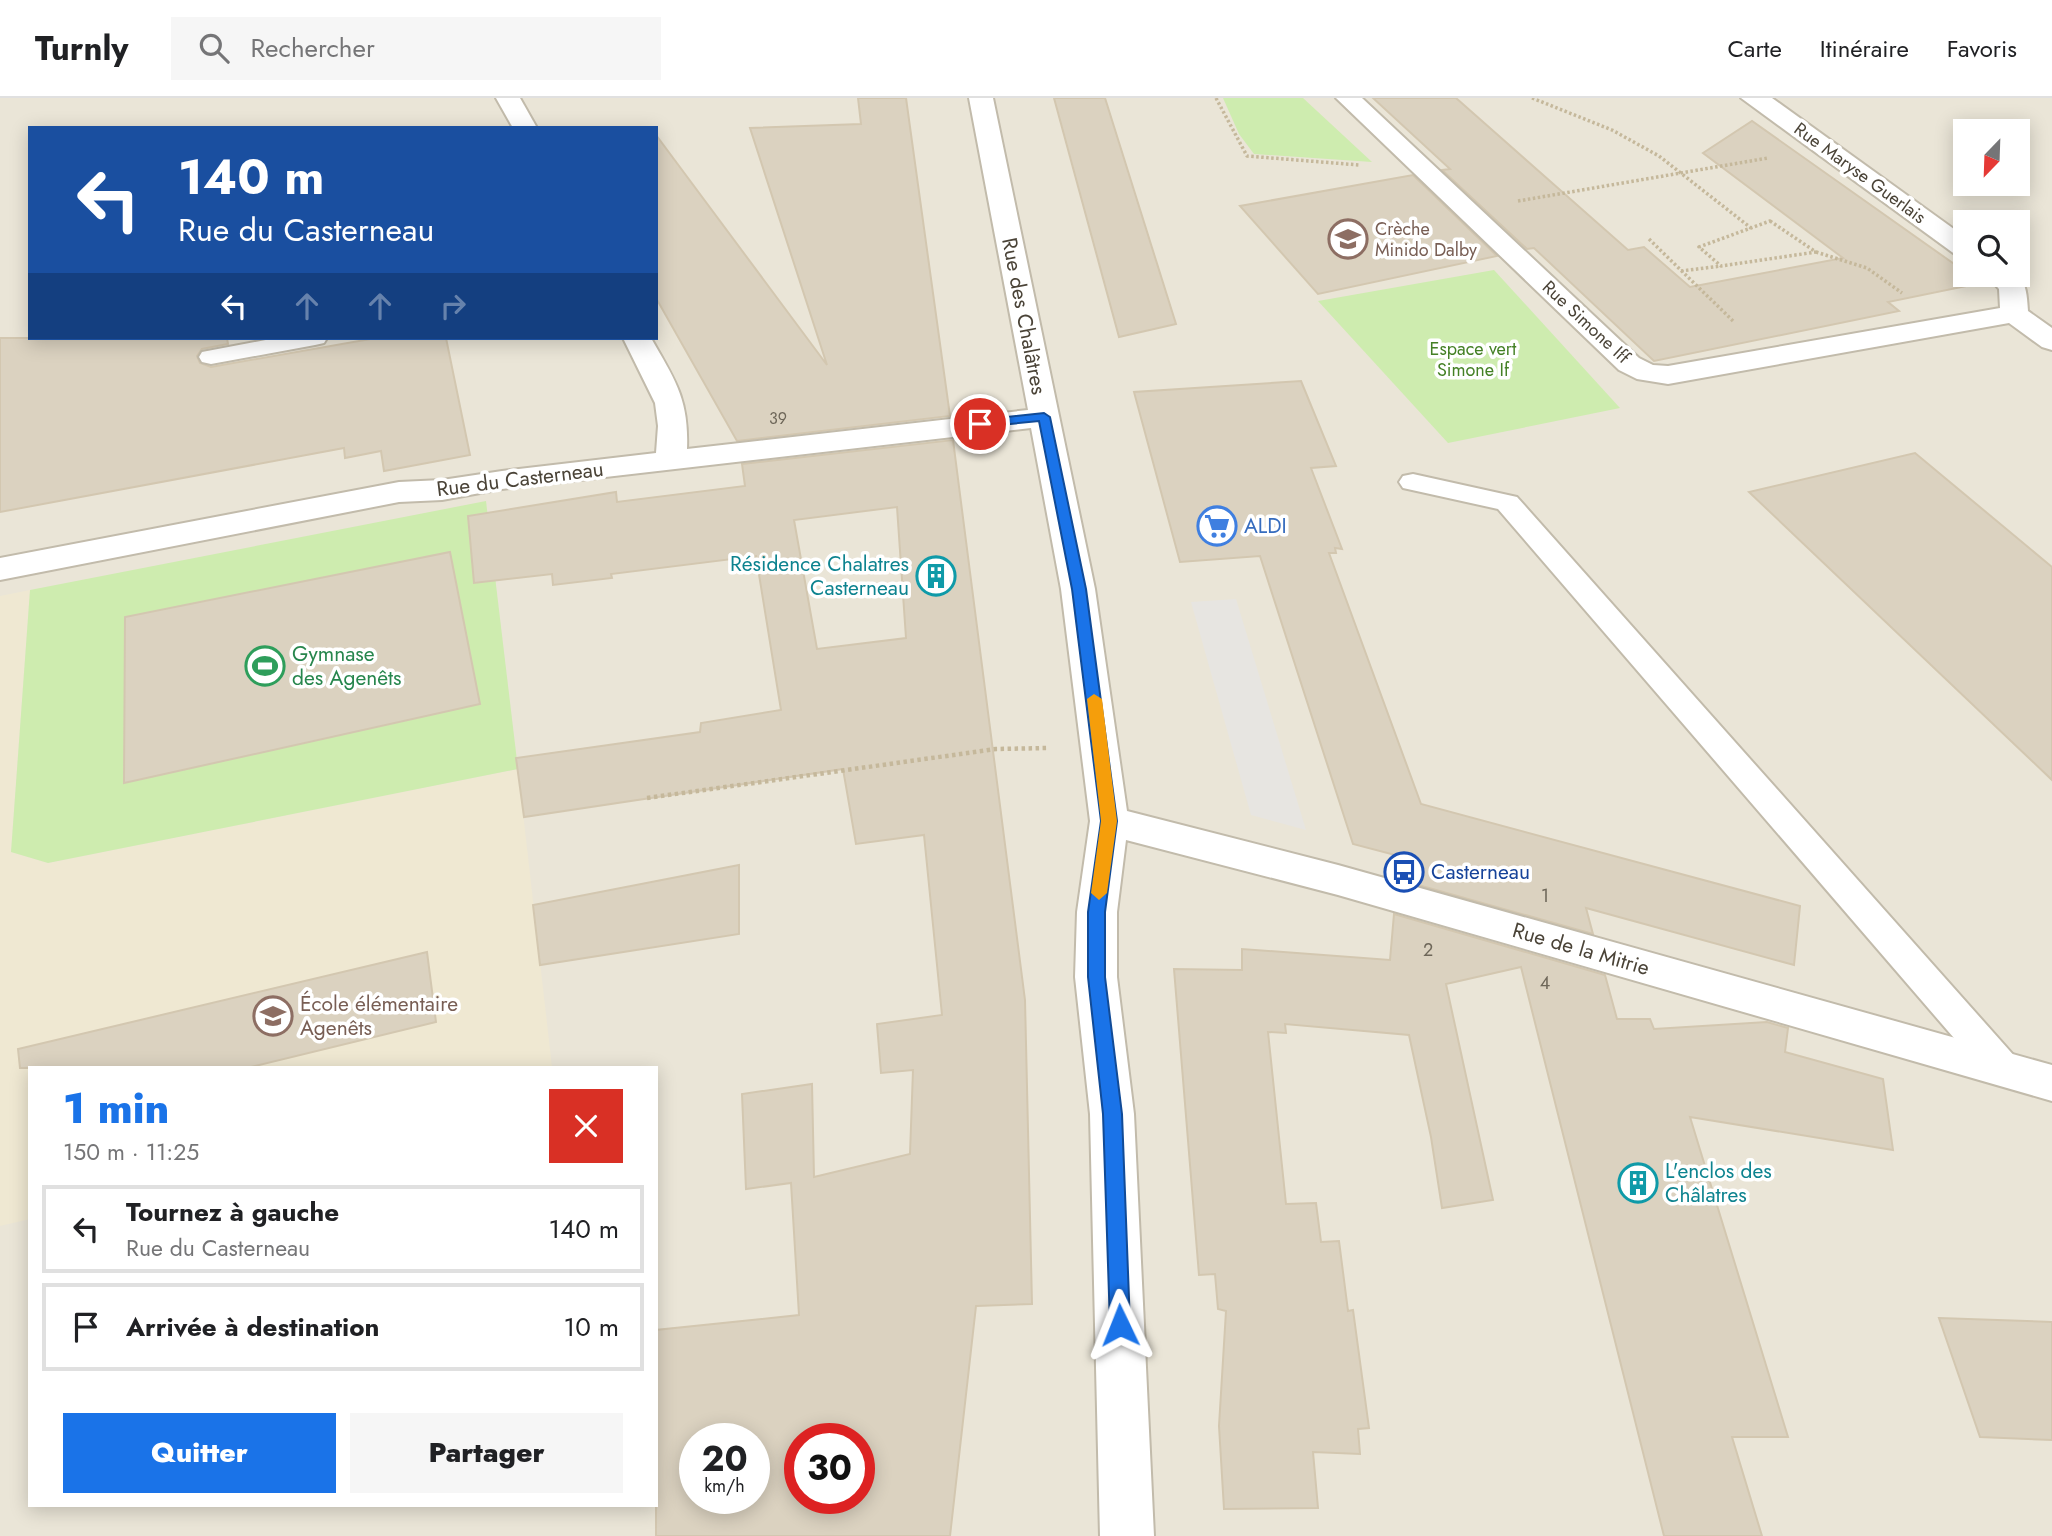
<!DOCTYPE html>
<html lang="fr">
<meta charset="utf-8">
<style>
:root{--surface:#fff;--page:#f6f6f6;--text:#202124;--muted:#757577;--line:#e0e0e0;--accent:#1a73e8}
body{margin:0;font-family:Jost,sans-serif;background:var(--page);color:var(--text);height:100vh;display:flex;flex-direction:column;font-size:26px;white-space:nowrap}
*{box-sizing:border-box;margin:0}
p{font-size:23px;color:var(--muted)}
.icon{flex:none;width:38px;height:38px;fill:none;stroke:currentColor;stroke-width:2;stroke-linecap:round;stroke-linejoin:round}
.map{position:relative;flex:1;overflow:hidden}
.sheet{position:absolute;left:28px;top:968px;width:630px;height:441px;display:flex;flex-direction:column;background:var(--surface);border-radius:0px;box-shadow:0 4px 18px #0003}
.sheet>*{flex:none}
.hud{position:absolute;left:28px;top:28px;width:630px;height:214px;border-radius:0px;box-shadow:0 4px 18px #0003;background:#1a4fa0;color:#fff;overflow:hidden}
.needle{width:46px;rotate:203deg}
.controls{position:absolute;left:1953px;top:21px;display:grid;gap:14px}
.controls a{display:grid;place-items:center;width:77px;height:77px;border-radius:0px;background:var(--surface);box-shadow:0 4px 18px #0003;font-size:35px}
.speed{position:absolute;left:679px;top:1325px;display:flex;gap:14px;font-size:35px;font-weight:700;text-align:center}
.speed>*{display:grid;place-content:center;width:91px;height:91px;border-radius:50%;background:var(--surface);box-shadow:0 4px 18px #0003;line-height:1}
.speed small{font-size:18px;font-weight:400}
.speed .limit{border:10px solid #d22;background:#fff;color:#111}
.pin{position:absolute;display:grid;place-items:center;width:60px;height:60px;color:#fff;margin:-30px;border:4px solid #fff;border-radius:50%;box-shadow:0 2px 7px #0007}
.me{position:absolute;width:77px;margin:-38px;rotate:358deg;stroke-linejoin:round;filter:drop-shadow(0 0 5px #0008)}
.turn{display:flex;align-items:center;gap:24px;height:147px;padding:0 35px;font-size:32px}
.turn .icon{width:91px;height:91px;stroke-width:2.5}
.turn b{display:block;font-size:49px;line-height:60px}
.lanes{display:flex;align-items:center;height:66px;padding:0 35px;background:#0003;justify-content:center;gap:35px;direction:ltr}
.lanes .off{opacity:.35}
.round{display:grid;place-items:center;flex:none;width:74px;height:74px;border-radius:0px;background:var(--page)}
.headline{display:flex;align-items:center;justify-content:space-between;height:119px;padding:0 35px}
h1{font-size:42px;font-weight:800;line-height:52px;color:var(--accent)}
.primary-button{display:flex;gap:14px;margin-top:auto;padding:14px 35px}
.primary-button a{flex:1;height:80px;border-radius:0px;background:var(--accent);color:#fff;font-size:28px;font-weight:800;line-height:80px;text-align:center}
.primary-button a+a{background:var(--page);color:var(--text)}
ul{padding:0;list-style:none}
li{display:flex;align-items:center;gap:21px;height:88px;margin:0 14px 10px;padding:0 21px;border:4px solid var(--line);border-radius:0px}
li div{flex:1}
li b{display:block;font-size:26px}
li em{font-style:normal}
header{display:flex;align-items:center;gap:42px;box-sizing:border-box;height:98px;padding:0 35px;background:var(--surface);border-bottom:2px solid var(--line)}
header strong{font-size:33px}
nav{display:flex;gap:38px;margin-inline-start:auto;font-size:24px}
.search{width:490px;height:63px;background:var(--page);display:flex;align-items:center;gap:18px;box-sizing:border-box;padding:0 24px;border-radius:0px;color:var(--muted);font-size:26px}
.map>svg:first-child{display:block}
</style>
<header>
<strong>Turnly</strong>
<div class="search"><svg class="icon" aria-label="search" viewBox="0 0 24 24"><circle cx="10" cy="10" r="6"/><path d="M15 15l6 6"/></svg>Rechercher</div>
<nav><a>Carte</a><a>Itinéraire</a><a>Favoris</a></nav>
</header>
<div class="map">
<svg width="2052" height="1438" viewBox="0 0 2052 1438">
<rect width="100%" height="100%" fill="#f5f2e9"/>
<path fill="#eae5d7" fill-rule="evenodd" d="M 0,0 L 2052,0 L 2052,1438 L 0,1438 ZM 30,30 L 656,30 L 656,240 L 30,240 ZM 1965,33 L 2018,33 L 2018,86 L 1965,86 ZM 1965,124 L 2018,124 L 2018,177 L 1965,177 ZM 30,970 L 656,970 L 656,1407 L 30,1407 ZM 695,1340 L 754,1340 L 754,1400 L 695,1400 ZM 800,1340 L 859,1340 L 859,1400 L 800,1400 Z"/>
<polygon fill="#efe8d2" points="30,492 11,754 48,765 518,671 552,969 30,970 30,1121 0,1128 0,498"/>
<g fill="#ceecaf">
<polygon points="1223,0 1303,0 1372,64 1254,56 1239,36"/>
<polygon points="1494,172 1620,310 1448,345 1318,203"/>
<polygon points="486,403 518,671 48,765 11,754 30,492"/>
</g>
<polygon fill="#e7e5e1" points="1236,501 1306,732 1251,717 1191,504"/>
<g fill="#dbd2c0" stroke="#d3c7b0" stroke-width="2" fill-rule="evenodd">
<polygon points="858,0 906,0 950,318 737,343 656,200 656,37 827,267 750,30 861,26"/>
<polygon points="1054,0 1105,0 1176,226 1119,239"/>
<polygon points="1373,0 1456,0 1628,152 1644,149 1690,189 1843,160 1703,55 1752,23 1981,185 1888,204 1899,213 1654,263 1534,150 1527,151 1442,72 1450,71"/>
<polygon points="1413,77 1497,158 1318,196 1240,108"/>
<polygon points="0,240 227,240 228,246 202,251 197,258 200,265 211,269 376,240 446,240 470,357 384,373 381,353 345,360 344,350 0,414"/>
<polygon points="1301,283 1336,368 1311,370 1342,451 1335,450 1336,455 1329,455 1421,706 1800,808 1794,867 1586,810 1593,836 1397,781 1399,758 1353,746 1260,458 1180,464 1134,294"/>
<path d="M 953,342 L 1025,902 L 1032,1206 L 976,1208 L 950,1438 L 656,1438 L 656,1232 L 799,1217 L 791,1085 L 746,1091 L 742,996 L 812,986 L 814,1079 L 910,1056 L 913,972 L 881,975 L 877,926 L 942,917 L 924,737 L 856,746 L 843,671 L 524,719 L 516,660 L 700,634 L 701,625 L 781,612 L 756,458 L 611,476 L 612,480 L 553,487 L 552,476 L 474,485 L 468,418 L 616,394 L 617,404 L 745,388 L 742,366 ZM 897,409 L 906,540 L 817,551 L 794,422 ZM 695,1340 L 754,1340 L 754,1400 L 695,1400 ZM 800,1340 L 859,1340 L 859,1400 L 800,1400 Z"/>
<polygon points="1915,355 2052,469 2052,682 1749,394"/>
<polygon points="450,454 480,606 124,685 125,519"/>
<polygon points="739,767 739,836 540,867 533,807"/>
<polygon points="1394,816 1605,877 1617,921 1650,921 1654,931 1767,924 1788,930 1785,954 1883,981 1893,1052 1690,1019 1788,1339 1732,1339 1762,1438 1664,1438 1521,869 1446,886 1493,1102 1442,1110 1431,1039 1409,937 1285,926 1286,935 1268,934 1286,1106 1316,1105 1321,1144 1339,1143 1348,1213 1353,1212 1369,1330 1358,1331 1360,1356 1313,1354 1318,1410 1224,1411 1219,1328 1226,1213 1218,1211 1215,1176 1199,1177 1174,871 1242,872 1242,851 1390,862"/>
<polygon points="427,854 436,924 247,970 20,970 18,951"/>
<polygon points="1939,1220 2052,1224 2052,1342 1980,1339"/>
</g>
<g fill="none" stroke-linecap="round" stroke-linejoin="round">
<g stroke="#c2bbab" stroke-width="4">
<g id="lane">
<polygon points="276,240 327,240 324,245 315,247 211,266 202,264 199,259 202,254"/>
<polygon points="1413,376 1517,399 2017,961 2023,972 2017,983 2004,988 1991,983 1498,411 1403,390 1399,384 1403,378"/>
</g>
</g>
<g stroke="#c2bbab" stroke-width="4">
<g id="street">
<polygon points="496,0 520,0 537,30 513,30"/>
<path d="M 969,0 L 993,0 L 1095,491 L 1127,713 L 1338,767 L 2052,967 L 2052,1003 L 1338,797 L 1126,742 L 1117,814 L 1117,879 L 1134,1016 L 1154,1438 L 1100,1438 L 1090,1016 L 1075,879 L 1077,814 L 1090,723 L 1061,491 L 1031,330 L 502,391 L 442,402 L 399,404 L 0,482 L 0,460 L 399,384 L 442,382 L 502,373 L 656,355 L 658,328 L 655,305 L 623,240 L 651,240 C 675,282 689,301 687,351 L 1028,312 Z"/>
<path d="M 1336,0 L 1362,0 L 1639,260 L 1653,267 L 1668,268 L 2000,210 L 1999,191 L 1986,177 C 2021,177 2026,175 2028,213 L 2052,230 L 2052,252 L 2042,249 L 2009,225 L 1668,286 L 1637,281 L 1619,272 Z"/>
<polygon points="1741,0 1772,0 1965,139 1965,159 1956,157"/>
</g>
</g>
<g stroke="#c5b89b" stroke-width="3.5" stroke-dasharray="2.5 2.5" stroke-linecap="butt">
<polyline points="1216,0 1247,58 1359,67"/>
<polyline points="1532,0 1612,32 1659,58 1751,130"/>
<polyline points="1518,103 1768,60"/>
<polygon points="1770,123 1816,154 1721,168 1699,149"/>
<polyline points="1649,141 1733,223"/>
<polyline points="1816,154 1867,170 1902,195"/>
<polyline points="1681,173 1721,168"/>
</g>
<polyline stroke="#c5b89b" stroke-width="4.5" stroke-dasharray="3.5 3.5" stroke-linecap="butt" points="647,700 996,651 1049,650"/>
<use href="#lane" fill="#fff" fill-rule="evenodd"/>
<use href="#street" fill="#fff" fill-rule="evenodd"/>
</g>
<polygon fill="#1a73e8" stroke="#114b97" stroke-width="2" points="1044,315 1050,319 1086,491 1117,723 1105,814 1105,879 1122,1016 1130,1227 1127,1234 1120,1236 1112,1234 1110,1227 1103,1016 1088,879 1088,814 1101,723 1072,491 1039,323 980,329 974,326 980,322"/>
<polygon fill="#f59e0b" points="1094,596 1102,601 1117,723 1107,795 1099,802 1091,795 1101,723 1087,601"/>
<defs>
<g id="school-ring" transform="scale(2.0125)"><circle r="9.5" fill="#fff" stroke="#8d6e63" stroke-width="1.5"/><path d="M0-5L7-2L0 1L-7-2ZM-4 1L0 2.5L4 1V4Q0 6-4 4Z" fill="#8d6e63"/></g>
<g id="supermarket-ring" transform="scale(2.0125)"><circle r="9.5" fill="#fff" stroke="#3f7fe0" stroke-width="1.5"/><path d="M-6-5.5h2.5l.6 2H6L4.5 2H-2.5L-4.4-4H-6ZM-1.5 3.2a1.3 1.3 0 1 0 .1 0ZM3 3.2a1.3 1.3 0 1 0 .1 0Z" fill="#3f7fe0"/></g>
<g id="building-ring" transform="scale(2.0125)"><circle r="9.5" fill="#fff" stroke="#0f9aa8" stroke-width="1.5"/><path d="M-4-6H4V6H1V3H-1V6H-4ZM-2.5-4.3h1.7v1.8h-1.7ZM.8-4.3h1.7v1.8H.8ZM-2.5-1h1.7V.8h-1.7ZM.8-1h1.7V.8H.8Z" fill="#0f9aa8"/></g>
<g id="stadium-ring" transform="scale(2.0125)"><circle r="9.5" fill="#fff" stroke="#2e9e5b" stroke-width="1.5"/><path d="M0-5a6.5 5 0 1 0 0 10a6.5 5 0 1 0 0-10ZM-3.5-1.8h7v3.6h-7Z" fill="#2e9e5b"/></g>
<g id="bus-ring" transform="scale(2.0125)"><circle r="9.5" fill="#fff" stroke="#1a4fb4" stroke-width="1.5"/><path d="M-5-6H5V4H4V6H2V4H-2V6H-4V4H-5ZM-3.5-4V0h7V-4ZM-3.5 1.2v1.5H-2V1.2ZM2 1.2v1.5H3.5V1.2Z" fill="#1a4fb4"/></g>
</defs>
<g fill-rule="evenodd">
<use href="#school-ring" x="1348" y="141"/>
<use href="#supermarket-ring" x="1217" y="428"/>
<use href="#building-ring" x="936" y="478"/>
<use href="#stadium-ring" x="265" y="568"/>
<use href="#bus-ring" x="1404" y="774"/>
<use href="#school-ring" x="273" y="918"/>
<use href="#building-ring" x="1638" y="1085"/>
</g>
<g text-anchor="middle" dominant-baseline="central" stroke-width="7" stroke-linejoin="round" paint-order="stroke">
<g font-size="16" fill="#6e6759">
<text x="778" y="320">39</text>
</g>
<g font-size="18" fill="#4a4337" stroke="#fff">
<text transform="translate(1860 75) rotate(36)">Rue Maryse Guerlais</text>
<text transform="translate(1586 224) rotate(43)">Rue Simone Iff</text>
</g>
<g font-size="18" fill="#785e54" stroke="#fff" text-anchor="start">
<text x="1375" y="131">Crèche<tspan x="1375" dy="21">Minido Dalby</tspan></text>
</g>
<g font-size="18" fill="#448025" stroke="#fff">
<text x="1473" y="251">Espace vert<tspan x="1473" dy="21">Simone If</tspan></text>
</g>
<g font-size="18" fill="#6e6759">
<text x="1545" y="798">1</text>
<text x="1428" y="852">2</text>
<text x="1545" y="885">4</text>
</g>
<g font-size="21" fill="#4a4337" stroke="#fff">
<text transform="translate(1024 218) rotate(79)">Rue des Chalâtres</text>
<text transform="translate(520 381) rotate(-7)">Rue du Casterneau</text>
<text transform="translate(1581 851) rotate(16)">Rue de la Mitrie</text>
</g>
<g font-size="21" fill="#366cbe" stroke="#fff" text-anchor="start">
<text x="1244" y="428">ALDI</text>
</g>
<g font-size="21" fill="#0d838f" stroke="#fff" text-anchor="end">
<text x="909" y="466">Résidence Chalatres<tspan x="909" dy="24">Casterneau</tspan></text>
<text x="1665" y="1073" text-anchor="start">L'enclos des<tspan x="1665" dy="24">Châlatres</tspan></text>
</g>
<g font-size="21" fill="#27864d" stroke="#fff" text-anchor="start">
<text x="292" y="556">Gymnase<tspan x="292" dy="24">des Agenêts</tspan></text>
</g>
<g font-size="21" fill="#164399" stroke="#fff" text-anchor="start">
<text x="1431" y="774">Casterneau</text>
</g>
<g font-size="21" fill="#785e54" stroke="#fff" text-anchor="start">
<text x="300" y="906">École élémentaire<tspan x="300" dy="24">Agenêts</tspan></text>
</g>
</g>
</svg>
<div class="controls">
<a><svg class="needle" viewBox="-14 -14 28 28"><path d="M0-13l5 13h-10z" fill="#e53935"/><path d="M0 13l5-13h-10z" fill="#757577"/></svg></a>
<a><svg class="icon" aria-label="search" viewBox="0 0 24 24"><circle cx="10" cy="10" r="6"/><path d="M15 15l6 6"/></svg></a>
</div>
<div class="speed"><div>20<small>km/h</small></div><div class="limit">30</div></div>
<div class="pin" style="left:980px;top:326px;background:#d93025"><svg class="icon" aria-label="arrive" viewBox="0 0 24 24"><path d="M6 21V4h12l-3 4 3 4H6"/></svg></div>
<svg class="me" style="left:1120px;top:1227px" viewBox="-20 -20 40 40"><path d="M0-17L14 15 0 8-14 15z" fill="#1a73e8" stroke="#fff" stroke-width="4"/></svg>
<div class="hud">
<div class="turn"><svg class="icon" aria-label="left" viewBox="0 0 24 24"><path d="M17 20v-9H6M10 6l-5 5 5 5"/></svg><div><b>140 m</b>Rue du Casterneau</div></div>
<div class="lanes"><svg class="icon" aria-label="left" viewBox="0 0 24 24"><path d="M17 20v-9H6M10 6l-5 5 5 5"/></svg><svg class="icon off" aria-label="ahead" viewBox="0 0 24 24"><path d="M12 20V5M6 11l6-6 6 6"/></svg><svg class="icon off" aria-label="ahead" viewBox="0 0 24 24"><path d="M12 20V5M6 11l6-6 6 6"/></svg><svg class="icon off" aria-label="right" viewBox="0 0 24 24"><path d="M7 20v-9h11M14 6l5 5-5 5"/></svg></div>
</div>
<section class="sheet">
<div class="headline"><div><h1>1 min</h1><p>150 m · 11:25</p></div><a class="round" style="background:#d93025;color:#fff"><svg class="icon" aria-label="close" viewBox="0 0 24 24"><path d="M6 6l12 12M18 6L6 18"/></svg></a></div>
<ul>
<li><svg class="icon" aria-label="left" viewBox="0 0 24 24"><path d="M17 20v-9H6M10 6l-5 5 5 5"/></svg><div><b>Tournez à gauche</b><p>Rue du Casterneau</p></div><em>140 m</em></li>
<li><svg class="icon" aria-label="arrive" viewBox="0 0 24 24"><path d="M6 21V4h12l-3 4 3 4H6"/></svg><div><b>Arrivée à destination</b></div><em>10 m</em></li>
</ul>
<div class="primary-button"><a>Quitter</a><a>Partager</a></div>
</section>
</div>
